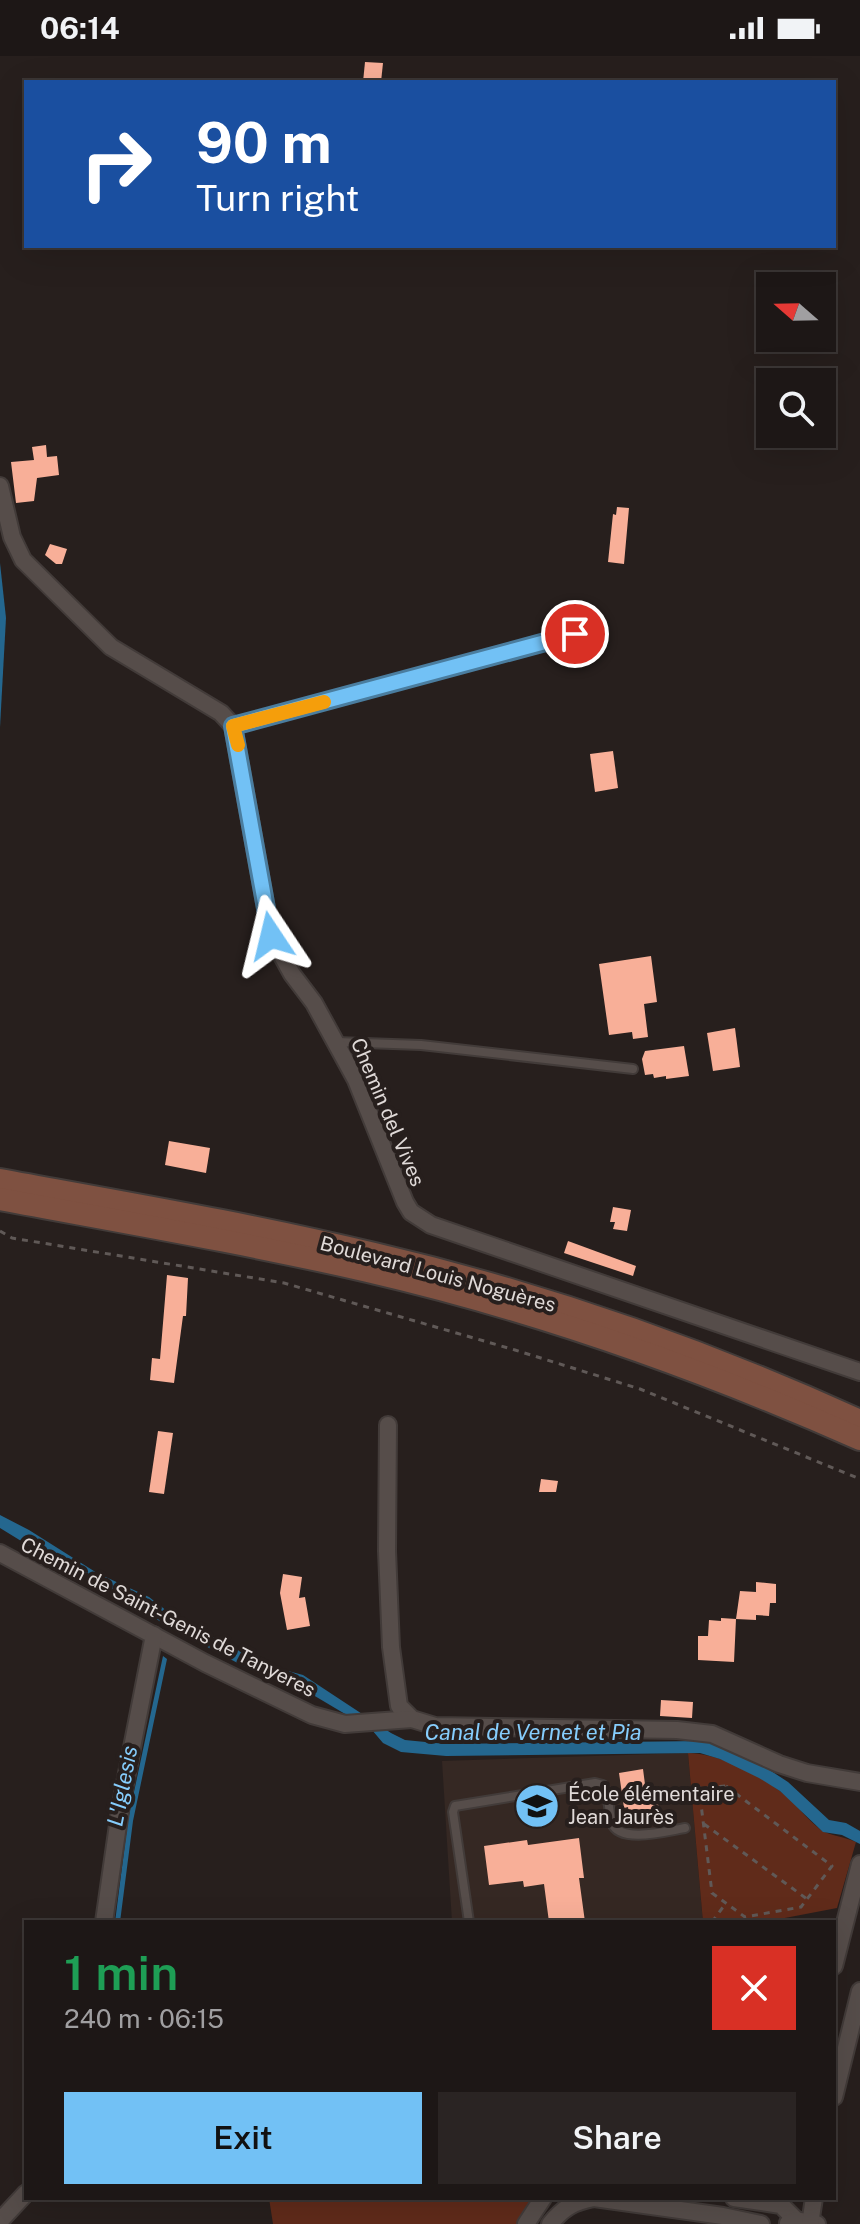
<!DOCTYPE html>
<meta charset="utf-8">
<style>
:root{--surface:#1d1716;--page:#2a2423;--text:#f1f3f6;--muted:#a09fa1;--line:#3b3635;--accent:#72c1f5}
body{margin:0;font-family:"Public Sans",sans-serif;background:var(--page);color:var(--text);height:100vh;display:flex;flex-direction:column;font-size:30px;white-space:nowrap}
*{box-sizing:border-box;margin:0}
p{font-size:26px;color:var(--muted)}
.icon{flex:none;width:44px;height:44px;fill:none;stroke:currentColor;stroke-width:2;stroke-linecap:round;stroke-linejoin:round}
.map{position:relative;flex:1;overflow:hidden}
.panel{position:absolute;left:24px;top:1864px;width:812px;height:280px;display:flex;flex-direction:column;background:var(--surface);border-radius:0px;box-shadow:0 8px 32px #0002,0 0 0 2px var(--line)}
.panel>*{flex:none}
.hud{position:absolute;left:24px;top:24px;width:812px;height:168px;border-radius:0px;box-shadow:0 8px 32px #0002,0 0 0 2px var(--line);background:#1a4fa0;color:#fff;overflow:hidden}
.needle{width:52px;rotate:290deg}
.buttons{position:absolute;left:756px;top:216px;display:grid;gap:16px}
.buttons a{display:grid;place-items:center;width:80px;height:80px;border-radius:0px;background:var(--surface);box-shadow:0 8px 32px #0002,0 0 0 2px var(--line);font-size:40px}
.pin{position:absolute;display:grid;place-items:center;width:68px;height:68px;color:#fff;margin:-34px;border:4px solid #fff;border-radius:50%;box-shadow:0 2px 8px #0007}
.me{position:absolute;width:88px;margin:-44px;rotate:350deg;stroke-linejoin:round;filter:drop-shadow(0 0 6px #0008)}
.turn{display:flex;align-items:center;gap:28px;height:168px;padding:0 40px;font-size:36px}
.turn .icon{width:104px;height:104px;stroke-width:2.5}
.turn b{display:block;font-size:56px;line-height:68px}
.round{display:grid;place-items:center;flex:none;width:84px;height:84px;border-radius:0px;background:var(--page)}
.head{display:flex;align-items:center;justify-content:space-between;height:136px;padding:0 40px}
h1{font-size:48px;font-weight:600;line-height:60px;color:#1e9e55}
.button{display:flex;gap:16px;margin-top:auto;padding:16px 40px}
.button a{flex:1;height:92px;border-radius:0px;background:var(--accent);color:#111;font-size:32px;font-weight:600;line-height:92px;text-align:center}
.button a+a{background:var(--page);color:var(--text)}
.status{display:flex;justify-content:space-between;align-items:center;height:56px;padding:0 40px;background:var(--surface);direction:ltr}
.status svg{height:22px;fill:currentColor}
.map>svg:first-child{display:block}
</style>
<div class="status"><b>06:14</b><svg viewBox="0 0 49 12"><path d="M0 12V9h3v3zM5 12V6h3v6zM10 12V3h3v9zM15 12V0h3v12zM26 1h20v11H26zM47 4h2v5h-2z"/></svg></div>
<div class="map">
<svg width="860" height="2168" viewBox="0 0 860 2168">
<rect width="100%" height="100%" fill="#271f1d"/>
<polygon fill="#352823" points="688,1697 703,1866 452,1866 442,1705"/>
<g fill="#602b1a">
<path d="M 688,1697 C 720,1698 755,1716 780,1735 C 795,1746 806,1763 821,1774 C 828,1779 845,1781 856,1786 L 837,1852 L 764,1866 L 703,1866 Z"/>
<polygon points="269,2142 534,2142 519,2168 273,2168"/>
</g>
<g fill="#24678f">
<polygon points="0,507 6,562 0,671"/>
<polygon points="0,1459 29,1474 97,1517 149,1541 172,1559 266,1609 303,1619 391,1677 405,1684 446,1688 702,1685 725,1691 765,1711 788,1726 829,1764 846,1767 860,1775 860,1788 842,1779 823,1776 780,1735 759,1722 720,1703 700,1697 446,1700 401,1696 383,1687 372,1674 298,1630 262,1620 162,1567 142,1552 91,1528 0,1472"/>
<polygon points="163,1600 167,1603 133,1765 120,1866 115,1866 128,1764"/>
</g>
<g fill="#f8af98">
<polygon points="365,6 383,7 381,26 363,26"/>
<polygon points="46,389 47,401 57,400 59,419 37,422 34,445 16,447 11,406 34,404 32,391"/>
<polygon points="617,451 629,452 624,508 608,506 613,458 616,459"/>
<polygon points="50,488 67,493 62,508 56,508 45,499"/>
<polygon points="613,695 618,732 595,736 590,698"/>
<polygon points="651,900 657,946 644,948 648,981 633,983 632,976 609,979 599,908"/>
<polygon points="735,972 740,1011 713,1015 707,977"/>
<polygon points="684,990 689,1020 666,1023 666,1020 654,1022 653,1018 645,1019 642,1003 645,995"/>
<polygon points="169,1085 210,1092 206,1117 165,1109"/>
<polygon points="613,1151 631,1154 627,1175 613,1173 615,1166 610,1166"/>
<polygon points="568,1185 636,1210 633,1220 564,1197"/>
<polygon points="167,1219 188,1222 186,1260 183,1260 174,1327 150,1324 152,1302 160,1303"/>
<polygon points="158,1375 173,1377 164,1438 149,1436"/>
<polygon points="541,1423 558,1425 556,1436 539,1436"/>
<polygon points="283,1518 302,1521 299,1542 305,1541 310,1570 287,1574 280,1537"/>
<polygon points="756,1526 776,1528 776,1547 770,1547 769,1560 756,1559 756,1564 736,1563 740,1535 756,1536"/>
<polygon points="721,1562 736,1563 734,1606 698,1604 698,1580 708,1580 709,1564 721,1565"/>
<polygon points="661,1644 693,1646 692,1662 660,1660"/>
<polygon points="643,1713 646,1736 656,1735 660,1759 630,1764 628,1751 624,1752 619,1717"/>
<polygon points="579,1782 584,1822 579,1822 585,1866 549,1866 544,1828 524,1831 523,1825 489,1829 484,1790 527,1784 528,1789"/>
</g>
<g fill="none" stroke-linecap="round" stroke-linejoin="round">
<g stroke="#423b39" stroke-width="12">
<g id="service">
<polyline points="233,670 575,578"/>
<polyline points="336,986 421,989 633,1013"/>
<path d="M 469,1866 L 453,1756 L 455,1750 L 595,1727 L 603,1729 C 610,1740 608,1754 612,1767 C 620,1788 667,1775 685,1772"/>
</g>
</g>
<g stroke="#423b39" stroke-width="20">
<g id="minor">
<polyline points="0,430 12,481 23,504 111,591 221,657 233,670 271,880 292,918 314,947 356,1024 405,1146 411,1156 431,1169 860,1316"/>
<polyline points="388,1369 387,1495 391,1591 399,1650 412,1663 435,1670 677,1674 712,1678 779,1708 807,1717 860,1726"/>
<polyline points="0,1497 205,1607 312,1659 345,1668 412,1663"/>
<polyline points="104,1866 121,1748 154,1579"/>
<polyline points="834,1910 860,1808"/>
<polyline points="834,2041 860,1935"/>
<polyline points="594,2142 723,2160 761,2168"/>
<polyline points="734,2142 781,2149 796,2164"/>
<polyline points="0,2165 26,2137"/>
<polyline points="788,2167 796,2164 817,2168"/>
<polyline points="526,2168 543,2142"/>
<path d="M 550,2168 C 563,2152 573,2146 594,2142"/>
<polyline points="810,2168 814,2142"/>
</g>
</g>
<g stroke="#423b39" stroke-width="26">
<g id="secondary">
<path d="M 0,1124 C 125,1147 250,1168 374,1198 C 541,1237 704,1294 860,1365"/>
<path d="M 0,1143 C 123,1166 246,1187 368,1215 C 536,1254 702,1313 860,1383"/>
</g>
</g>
<g stroke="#605957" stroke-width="3" stroke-dasharray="6 6" stroke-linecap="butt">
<polyline points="0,1175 12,1182 284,1227 515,1294 640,1333 860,1423"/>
<polygon points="726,1730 832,1810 801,1851 745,1861 712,1837 699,1732"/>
<polyline points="704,1768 807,1843"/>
<polyline points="712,1866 726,1847"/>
</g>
<use href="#service" stroke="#564d4a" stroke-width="8"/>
<use href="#minor" stroke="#564d4a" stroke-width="16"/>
<use href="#secondary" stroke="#7f5141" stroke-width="22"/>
</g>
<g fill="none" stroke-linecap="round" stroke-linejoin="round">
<g stroke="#4a7d9f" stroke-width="20">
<polyline id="route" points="271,880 233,670 575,578"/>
</g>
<use href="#route" stroke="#72c1f5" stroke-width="14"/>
<polyline stroke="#f59e0b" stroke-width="14" points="238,689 233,670 324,646"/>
</g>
<defs>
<g id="school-disc" transform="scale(2.3)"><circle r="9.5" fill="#72c1f5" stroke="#271f1d"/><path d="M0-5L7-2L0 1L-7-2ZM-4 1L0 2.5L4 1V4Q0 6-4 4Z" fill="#111"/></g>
</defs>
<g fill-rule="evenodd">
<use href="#school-disc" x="537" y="1750"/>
</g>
<g text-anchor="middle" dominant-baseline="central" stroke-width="8" stroke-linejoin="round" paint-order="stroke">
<g font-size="20" fill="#e0dad8" stroke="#271f1d">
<text transform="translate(388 1056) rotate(67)">Chemin del Vives</text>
<text transform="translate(438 1218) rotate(15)">Boulevard Louis Noguères</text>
<text transform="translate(168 1561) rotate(27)">Chemin de Saint-Genis de Tanyeres</text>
</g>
<g font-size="20" fill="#e0dad8" stroke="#271f1d" text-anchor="start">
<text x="568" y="1738">École élémentaire<tspan x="568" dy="23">Jean Jaurès</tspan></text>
</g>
<g font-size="22" font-style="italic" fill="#86cdfc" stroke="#271f1d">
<text x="533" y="1676">Canal de Vernet et Pia</text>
<text transform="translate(122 1730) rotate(-79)">L'Iglesis</text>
</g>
</g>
</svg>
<div class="buttons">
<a><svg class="needle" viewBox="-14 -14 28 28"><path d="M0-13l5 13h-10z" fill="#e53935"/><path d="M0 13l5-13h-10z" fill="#a09fa1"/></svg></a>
<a><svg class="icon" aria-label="search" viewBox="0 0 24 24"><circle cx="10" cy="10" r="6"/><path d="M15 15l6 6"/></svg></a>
</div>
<div class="pin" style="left:575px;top:578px;background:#d93025"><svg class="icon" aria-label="arrive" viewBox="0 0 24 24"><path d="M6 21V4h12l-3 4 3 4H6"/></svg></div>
<svg class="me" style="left:271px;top:880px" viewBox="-20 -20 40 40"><path d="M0-17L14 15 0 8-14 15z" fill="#72c1f5" stroke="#fff" stroke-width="4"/></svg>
<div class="hud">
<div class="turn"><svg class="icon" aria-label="right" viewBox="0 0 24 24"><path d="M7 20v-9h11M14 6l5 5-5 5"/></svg><div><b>90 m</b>Turn right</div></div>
</div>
<section class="panel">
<div class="head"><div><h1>1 min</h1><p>240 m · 06:15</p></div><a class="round" style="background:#d93025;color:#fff"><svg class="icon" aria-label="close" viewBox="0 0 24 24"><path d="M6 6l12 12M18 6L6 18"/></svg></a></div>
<div class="button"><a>Exit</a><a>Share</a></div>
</section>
</div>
